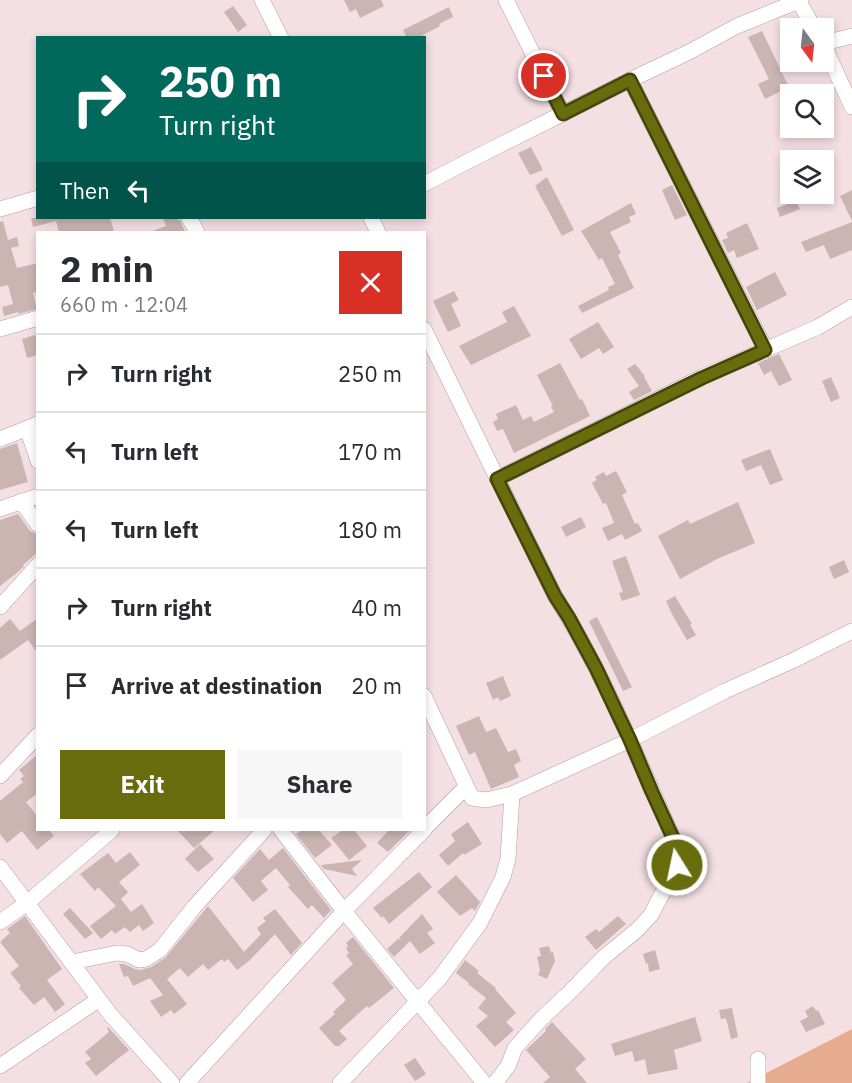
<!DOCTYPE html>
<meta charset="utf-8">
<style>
:root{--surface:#fff;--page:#f7f7f7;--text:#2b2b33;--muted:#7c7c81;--line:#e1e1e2;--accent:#686c0d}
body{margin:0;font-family:"IBM Plex Sans",sans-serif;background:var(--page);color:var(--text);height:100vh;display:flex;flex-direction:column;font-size:22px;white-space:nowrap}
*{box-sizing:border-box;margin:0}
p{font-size:20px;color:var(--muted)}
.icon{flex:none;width:33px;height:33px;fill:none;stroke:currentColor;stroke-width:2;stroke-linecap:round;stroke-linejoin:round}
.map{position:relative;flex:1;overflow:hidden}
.details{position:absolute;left:36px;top:231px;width:390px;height:600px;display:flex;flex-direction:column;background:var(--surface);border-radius:0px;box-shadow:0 3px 9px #0003}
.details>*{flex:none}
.guide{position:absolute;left:36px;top:36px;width:390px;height:183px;border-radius:0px;box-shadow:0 3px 9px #0003;background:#00695c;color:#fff;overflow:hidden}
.needle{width:39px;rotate:165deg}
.tools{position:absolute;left:780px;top:18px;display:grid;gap:12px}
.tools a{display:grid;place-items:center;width:54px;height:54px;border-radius:0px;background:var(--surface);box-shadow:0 3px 9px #0003;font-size:30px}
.pin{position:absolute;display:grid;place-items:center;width:51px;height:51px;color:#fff;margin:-26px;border:3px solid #fff;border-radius:50%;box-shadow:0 2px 6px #0007}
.me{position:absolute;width:66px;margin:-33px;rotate:350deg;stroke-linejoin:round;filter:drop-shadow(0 0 4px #0008)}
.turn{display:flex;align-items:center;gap:21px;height:126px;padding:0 24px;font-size:27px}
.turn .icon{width:78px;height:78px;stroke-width:2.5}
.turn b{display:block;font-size:42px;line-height:51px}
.then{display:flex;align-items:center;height:57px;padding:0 24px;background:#0003;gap:12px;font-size:22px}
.round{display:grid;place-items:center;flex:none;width:63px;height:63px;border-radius:0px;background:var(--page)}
.headline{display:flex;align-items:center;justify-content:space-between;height:102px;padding:0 24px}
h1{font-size:36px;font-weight:700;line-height:45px}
.action{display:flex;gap:12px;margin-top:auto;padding:12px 24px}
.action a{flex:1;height:69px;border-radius:0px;background:var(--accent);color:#fff;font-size:24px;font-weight:700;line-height:69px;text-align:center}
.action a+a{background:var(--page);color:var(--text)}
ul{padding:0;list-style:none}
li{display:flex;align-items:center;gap:18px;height:78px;padding:0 24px;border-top:2px solid var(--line)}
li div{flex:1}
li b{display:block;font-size:22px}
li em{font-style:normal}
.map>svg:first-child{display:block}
</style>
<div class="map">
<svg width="852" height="1083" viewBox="0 0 852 1083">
<rect width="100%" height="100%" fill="#f4dfe3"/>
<polygon fill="#e5ac90" points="852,1029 852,1083 747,1083"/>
<g fill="#cab5b2">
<polygon points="344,0 381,0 384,6 360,18 356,9 350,12"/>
<polygon points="233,6 247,25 238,32 224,12"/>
<polygon points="449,7 453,17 439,24 440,26 423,35 424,38 407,38 403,30"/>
<polygon points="762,31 789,87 765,99 758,84 769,79 748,37"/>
<polygon points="531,147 543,170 530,175 518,153"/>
<polygon points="547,177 574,230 562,236 535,186"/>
<polygon points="672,185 687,215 675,220 662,190"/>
<polygon points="852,190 852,221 840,196"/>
<polygon points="796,201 800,209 780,217 777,208"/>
<polygon points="631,203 636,214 629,217 631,222 610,232 621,253 618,255 634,288 582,313 578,306 609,290 608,287 615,284 602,258 599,260 581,231"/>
<polygon points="31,218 110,218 114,231 108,232 59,232 56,221 33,227"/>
<polygon points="163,218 177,218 178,220 180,220 185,232 150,232 166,226"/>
<polygon points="3,221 8,240 17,237 19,246 11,248 17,268 38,263 38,291 33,293 37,309 18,314 18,312 4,316 2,307 13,304 8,285 0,287 0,222"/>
<polygon points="852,222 852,250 830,259 824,245 806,252 801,242"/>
<polygon points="747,223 759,249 737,258 734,250 728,253 722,240 728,238 726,233"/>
<polygon points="775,272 787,295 757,310 746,287"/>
<polygon points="454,291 459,300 451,304 461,326 448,332 433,301"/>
<polygon points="514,306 531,336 471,365 459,346 507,322 502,312"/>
<polygon points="598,322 614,347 603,354 599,348 581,359 569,339"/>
<polygon points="35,335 38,343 38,355 27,358 22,339"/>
<polygon points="779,354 792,380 779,386 771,371 764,375 758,363"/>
<polygon points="560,363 580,400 582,399 590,416 514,453 503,429 497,431 493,422 498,419 496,414 516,405 523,420 531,416 534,422 554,412 551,407 553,406 537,375"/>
<polygon points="635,364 645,376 644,377 652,391 634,400 629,392 639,386 627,369"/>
<polygon points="831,377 840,398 831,402 822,381"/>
<polygon points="17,443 28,482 0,490 0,449"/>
<polygon points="770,449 783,480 770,485 761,465 746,471 741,460"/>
<polygon points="616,471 627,492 622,495 635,524 638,523 642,531 625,540 622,534 608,541 602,528 614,523 606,503 603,504 592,483 597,480 595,477 604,472 606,476"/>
<polygon points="738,502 755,543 717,559 680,579 658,536 688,520 690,524"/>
<polygon points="18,514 30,531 38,535 38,552 23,565 24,566 18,572 0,586 0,520"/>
<polygon points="581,517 586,527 566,537 561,527"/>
<polygon points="626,556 640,595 622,601 619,593 623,592 612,561"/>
<polygon points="844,560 849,572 834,579 829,567"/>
<polygon points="675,596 692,624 690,625 696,635 687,640 673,616 666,601"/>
<polygon points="597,617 632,687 623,691 589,621"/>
<polygon points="38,618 38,654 28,640 0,660 0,628 10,619 20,631"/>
<polygon points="503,676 511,696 500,701 498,697 493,700 486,683"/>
<polygon points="479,716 486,732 496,728 508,752 516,749 521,761 514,765 519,777 491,789 475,752 469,755 456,726"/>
<polygon points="38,754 38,793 26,802 38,817 38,830 49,830 54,836 37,850 22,831 7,843 0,834 0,801 23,782 20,779 24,776 19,770"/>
<polygon points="468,822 482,844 464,855 463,853 448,866 439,855 455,841 451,834"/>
<polygon points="177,830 215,830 194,848"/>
<polygon points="302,830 319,830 332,845 315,858 296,834"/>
<polygon points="343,830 354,830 367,846 349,860 331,838"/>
<polygon points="389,830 410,830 388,852 377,843"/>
<polygon points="200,844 214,859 198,872 185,859"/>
<polygon points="283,848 331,910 324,918 312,905 308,909 288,887 290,885 276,868 261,881 268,890 253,902 233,878 260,849 269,860"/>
<polygon points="130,852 140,865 119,882 128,892 121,899 131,912 142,904 154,923 143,931 139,925 130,932 125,927 115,934 112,930 101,939 90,926 116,906 98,887 95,891 80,874 108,853 116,863"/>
<polygon points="362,860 352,869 357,876 324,869 321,865"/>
<polygon points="419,872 432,887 389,924 383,916 382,918 373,908"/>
<polygon points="456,875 480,902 475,911 472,908 460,916 437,892"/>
<polygon points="208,906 244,952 261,934 257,928 266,921 263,918 275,909 302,943 291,955 275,934 249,961 237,970 228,959 224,962 222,959 208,970 203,964 188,977 180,968 167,979 187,1004 174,1014 171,1010 161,1017 150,1001 163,995 150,978 133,986 128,976 124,977 119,964 124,964 135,969 140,970 151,967 165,958"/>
<polygon points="70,908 93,933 85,939 63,914"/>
<polygon points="422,914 433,929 427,933 435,943 420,954 410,941 394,957 387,949 398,939 402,941 399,938"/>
<polygon points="25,916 62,969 47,980 65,1004 55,1012 44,997 34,1005 19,988 21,986 10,973 19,966 0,942 10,933 7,929"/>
<polygon points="618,916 626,924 596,950 585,937 596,929 599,932"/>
<polygon points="353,937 394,988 369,1008 367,1006 339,1031 347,1039 339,1046 335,1046 319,1028 335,1014 333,1012 346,1000 332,983 353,964 346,955 349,953 346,948 348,946 346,943"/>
<polygon points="549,946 551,953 553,952 555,961 547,979 538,975 540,970 537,957 541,956 539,948"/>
<polygon points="655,950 660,969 649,972 648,963 646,964 643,954"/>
<polygon points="465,960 479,971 477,973 496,988 495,989 516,1013 506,1022 514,1030 495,1047 476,1026 488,1016 478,1008 486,998 468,984 469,983 456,973"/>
<polygon points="813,1006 816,1011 818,1010 825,1024 806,1032 800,1021 808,1017 805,1011"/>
<polygon points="732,1008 738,1037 731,1039 726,1018 721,1019 719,1010"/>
<polygon points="695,1017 702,1041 674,1050 678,1069 648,1075 645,1059 635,1062 632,1051 615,1056 611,1044"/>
<polygon points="552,1022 586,1059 575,1069 587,1083 543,1083 550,1077 526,1050 546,1031 545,1029"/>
<polygon points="108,1027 129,1050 96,1076 85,1063 91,1059 85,1052 109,1032 107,1028"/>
<polygon points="415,1058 426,1074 415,1081 404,1065"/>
</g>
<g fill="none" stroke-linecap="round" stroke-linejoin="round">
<g stroke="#b39fa3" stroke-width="16">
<g id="minor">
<polyline points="262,0 281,38"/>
<polyline points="506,0 563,114"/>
<polyline points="798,0 814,28"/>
<polyline points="824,43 852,36"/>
<polyline points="824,46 852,107"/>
<polyline points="630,80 766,350"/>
<polyline points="424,184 490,150 630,80 689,52 737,26 801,0"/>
<polyline points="0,209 38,198"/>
<polyline points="189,218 197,232"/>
<polyline points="371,218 378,232"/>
<polyline points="0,329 38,318"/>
<path d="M 424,329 L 555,596 C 604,673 637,757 674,840 L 677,852 L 677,865 L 651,915 L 637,930 L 604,957 L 571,991 L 541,1019 L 515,1048 L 508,1066 L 495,1083"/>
<polyline points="27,428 38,461"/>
<polyline points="0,439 38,424"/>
<polyline points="497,479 702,377 818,327 852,307"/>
<polyline points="21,501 38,525"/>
<polyline points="0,509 38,496"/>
<polyline points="0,607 38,565"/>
<polyline points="424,696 472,798 486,800 512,794 630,740 725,691 794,660 852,631"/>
<polyline points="0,776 38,735"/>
<polyline points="424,829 466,787"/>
<polyline points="281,830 344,911 484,1083"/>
<polyline points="0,867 110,1014 172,1083"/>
<polyline points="0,922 27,903 112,830"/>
<polyline points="72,962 117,953 127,954 139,960 146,959 160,950 194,907 264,830"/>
<polyline points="758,1059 758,1083"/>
<polyline points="0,1066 98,1000"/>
<polyline points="187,1083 344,911 424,830"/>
<polyline points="340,1083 439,979 480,923 503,877 508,859 512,794"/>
</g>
</g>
<use href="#minor" stroke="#fff" stroke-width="15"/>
</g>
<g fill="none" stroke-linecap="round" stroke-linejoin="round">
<g stroke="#444608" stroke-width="15">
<polyline id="route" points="544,76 563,114 630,80 765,350 702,378 497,479 555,596 569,618 596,668 630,740 652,792 674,840 677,852 677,865"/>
</g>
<use href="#route" stroke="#686c0d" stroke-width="10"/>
</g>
</svg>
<div class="tools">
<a><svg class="needle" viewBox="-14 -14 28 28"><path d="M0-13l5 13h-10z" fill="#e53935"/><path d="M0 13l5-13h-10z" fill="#7c7c81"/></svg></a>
<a><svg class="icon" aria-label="search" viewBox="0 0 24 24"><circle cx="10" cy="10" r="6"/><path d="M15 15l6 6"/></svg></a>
<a><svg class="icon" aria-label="layers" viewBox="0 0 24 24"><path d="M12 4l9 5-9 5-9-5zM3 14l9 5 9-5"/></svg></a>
</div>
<div class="pin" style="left:544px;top:76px;background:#d93025"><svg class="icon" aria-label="arrive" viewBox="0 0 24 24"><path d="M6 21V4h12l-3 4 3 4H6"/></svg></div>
<svg class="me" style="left:677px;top:865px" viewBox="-20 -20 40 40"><circle r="17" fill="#686c0d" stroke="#fff" stroke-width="3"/><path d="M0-11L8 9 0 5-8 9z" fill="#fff"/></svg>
<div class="guide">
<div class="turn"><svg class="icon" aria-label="right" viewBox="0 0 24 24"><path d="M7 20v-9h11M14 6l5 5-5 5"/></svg><div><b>250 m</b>Turn right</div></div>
<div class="then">Then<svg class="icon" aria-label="left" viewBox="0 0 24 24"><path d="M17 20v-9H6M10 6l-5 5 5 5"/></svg></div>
</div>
<section class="details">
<div class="headline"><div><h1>2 min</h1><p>660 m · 12:04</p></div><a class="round" style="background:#d93025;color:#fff"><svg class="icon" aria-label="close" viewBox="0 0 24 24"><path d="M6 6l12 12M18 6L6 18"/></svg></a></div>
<ul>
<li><svg class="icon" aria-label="right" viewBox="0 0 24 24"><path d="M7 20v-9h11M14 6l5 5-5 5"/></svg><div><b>Turn right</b></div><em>250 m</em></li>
<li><svg class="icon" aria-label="left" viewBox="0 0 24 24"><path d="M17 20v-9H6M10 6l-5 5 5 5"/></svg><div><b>Turn left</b></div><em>170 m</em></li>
<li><svg class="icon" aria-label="left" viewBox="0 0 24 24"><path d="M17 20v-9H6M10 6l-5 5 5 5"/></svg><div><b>Turn left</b></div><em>180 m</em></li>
<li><svg class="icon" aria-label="right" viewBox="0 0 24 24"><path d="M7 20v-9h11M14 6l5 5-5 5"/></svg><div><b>Turn right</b></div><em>40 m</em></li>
<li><svg class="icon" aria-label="arrive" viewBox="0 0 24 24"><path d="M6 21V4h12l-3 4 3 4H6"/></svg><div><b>Arrive at destination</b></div><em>20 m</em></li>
</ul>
<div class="action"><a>Exit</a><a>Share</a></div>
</section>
</div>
